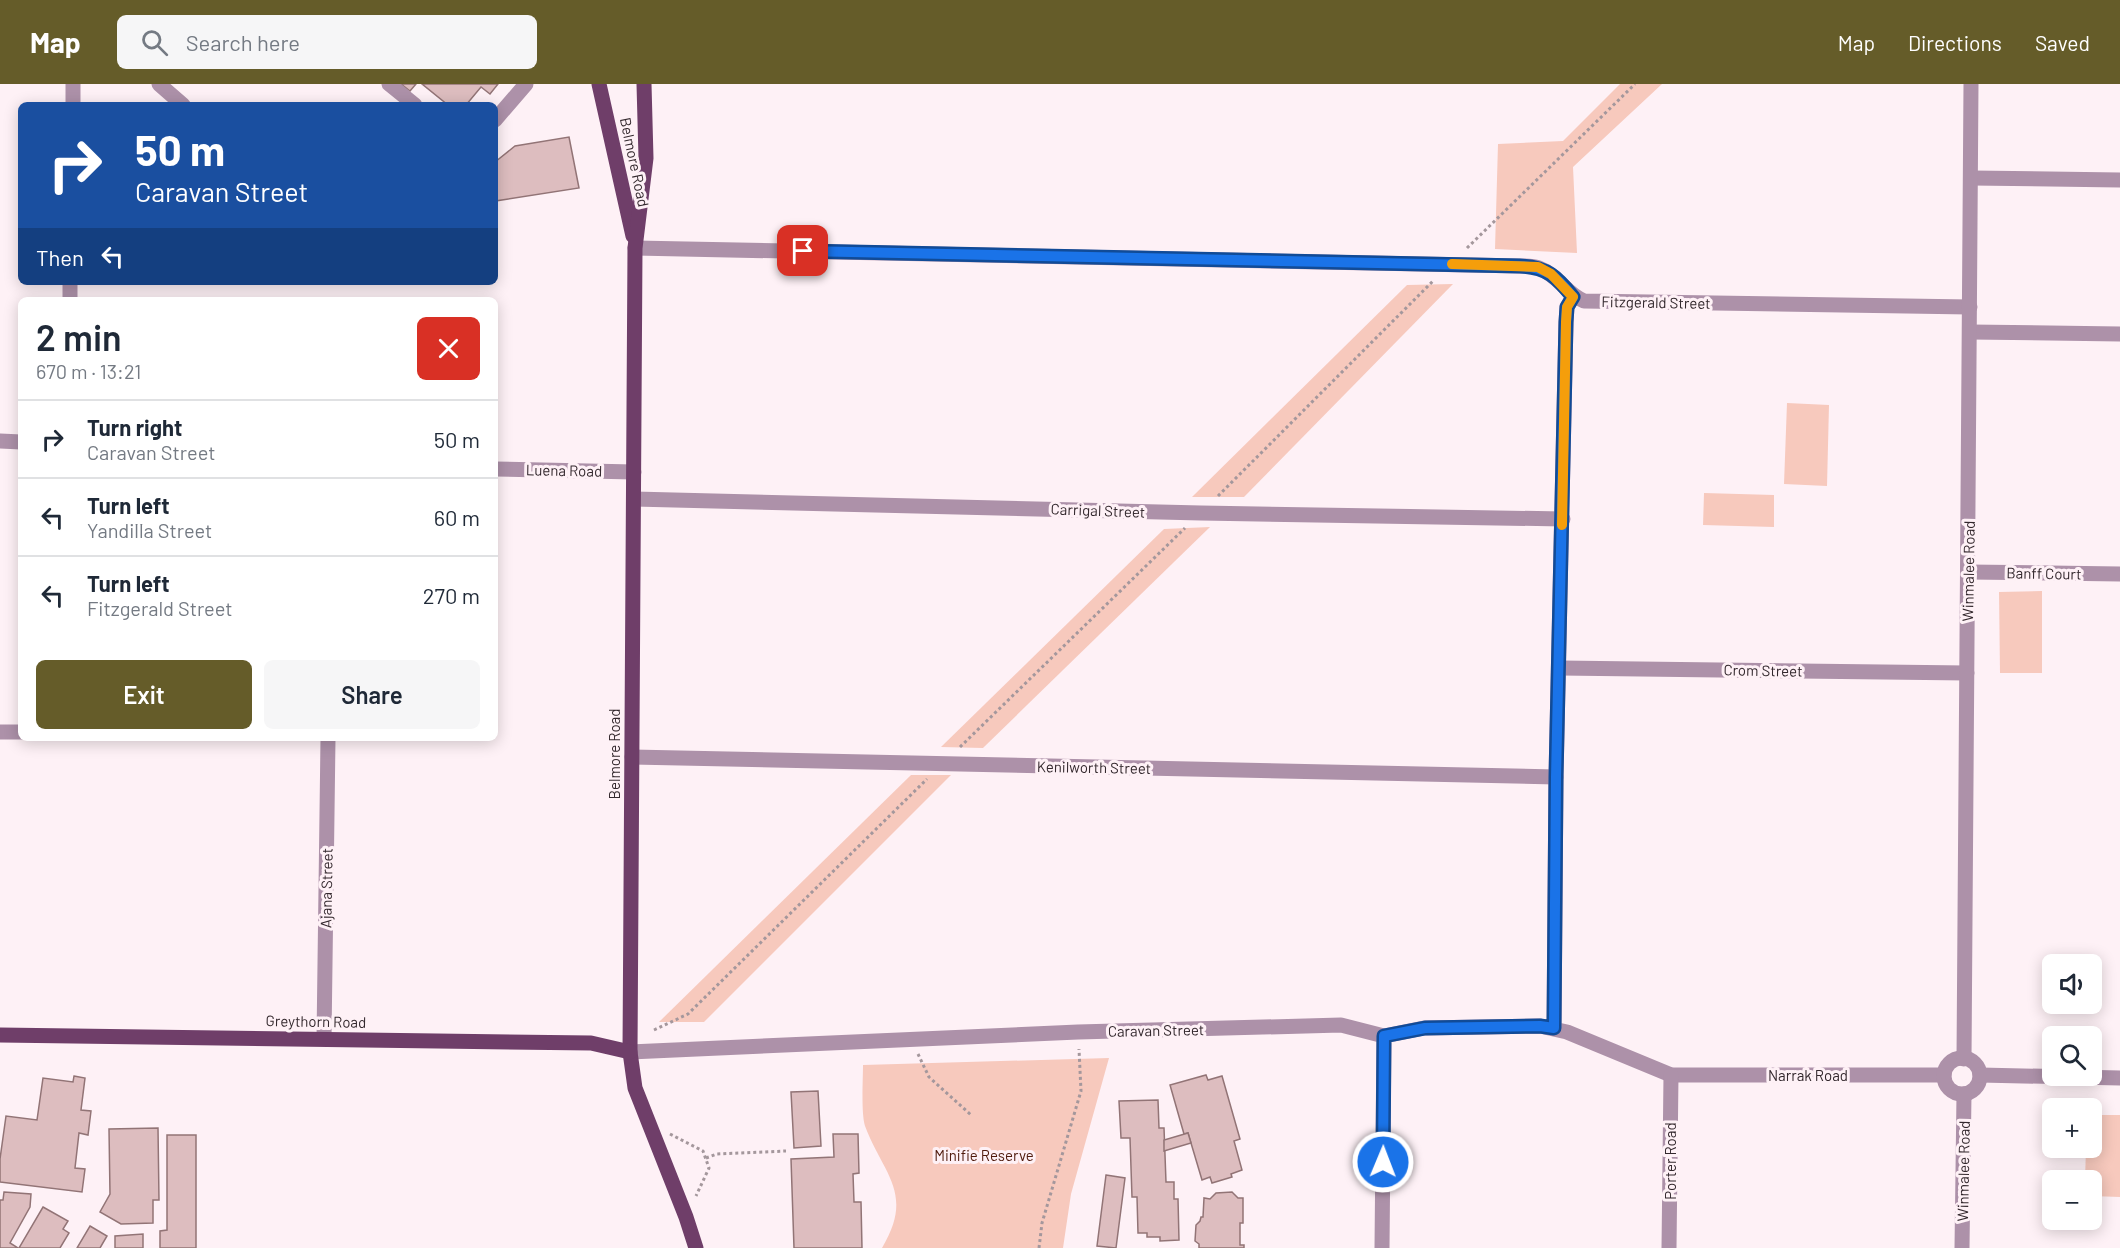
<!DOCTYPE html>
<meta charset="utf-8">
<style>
:root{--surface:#fff;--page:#f6f6f7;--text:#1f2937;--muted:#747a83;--line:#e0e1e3;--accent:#655c29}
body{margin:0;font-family:Barlow,sans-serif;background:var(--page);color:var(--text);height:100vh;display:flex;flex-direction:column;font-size:22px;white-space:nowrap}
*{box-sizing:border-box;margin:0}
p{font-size:20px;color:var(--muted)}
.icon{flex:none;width:33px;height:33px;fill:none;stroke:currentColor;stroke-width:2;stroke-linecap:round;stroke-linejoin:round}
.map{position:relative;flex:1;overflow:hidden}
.details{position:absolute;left:18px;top:213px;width:480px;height:444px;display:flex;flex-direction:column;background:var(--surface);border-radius:9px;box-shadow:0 3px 15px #0003}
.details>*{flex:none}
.guide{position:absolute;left:18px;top:18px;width:480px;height:183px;border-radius:9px;box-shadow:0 3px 15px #0003;background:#1a4fa0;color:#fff;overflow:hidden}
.controls{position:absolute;left:2042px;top:870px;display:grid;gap:12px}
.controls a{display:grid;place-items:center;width:60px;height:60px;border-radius:9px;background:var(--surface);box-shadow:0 3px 15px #0003;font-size:30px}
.pin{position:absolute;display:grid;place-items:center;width:51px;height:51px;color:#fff;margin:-26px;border-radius:12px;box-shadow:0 3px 9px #0006}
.me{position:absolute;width:66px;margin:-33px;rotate:1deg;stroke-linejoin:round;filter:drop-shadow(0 0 4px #0008)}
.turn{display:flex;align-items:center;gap:21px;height:126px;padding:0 18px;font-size:27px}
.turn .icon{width:78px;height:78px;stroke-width:2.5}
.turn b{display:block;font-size:42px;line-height:51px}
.then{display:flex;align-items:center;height:57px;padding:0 18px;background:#0003;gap:12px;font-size:22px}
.round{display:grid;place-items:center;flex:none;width:63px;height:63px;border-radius:9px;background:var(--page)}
.overview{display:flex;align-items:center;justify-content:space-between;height:102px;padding:0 18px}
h1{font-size:36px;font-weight:600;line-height:45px}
.primary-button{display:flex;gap:12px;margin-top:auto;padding:12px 18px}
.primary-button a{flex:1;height:69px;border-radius:9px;background:var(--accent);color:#fff;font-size:24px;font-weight:600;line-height:69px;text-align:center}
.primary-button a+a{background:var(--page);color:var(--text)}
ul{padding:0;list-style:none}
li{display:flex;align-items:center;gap:18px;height:78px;padding:0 18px;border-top:2px solid var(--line)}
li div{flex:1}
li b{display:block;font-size:22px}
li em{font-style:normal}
header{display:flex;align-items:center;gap:36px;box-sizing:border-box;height:84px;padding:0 30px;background:var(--accent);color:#fff}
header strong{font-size:28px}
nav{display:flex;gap:33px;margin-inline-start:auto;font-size:21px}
.search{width:420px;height:54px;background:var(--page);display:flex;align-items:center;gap:15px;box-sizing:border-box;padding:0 21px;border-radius:9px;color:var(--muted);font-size:22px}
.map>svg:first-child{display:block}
</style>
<header>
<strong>Map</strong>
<div class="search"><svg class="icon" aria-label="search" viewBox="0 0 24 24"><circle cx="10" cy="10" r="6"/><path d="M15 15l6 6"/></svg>Search here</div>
<nav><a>Map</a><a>Directions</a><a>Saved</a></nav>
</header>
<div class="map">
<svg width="2120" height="1164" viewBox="0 0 2120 1164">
<rect width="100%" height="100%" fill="#fef1f6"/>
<g fill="#f7c9bd">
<polygon points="1620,0 1662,0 1573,83 1577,169 1495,165 1498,60 1563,57"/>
<polygon points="1453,200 1244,413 1192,413 1407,201"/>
<polygon points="1787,319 1829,321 1827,402 1784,400"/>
<polygon points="1704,409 1774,411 1774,443 1703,441"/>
<polygon points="1210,443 983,664 941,663 1164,445"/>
<polygon points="2042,507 2042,589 2000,589 1999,508"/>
<polygon points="911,691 951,691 704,938 659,938"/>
<path d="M 1109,974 L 1071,1110 L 1063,1164 L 882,1164 C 915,1109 883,1090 865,1042 C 861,1029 863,996 863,981 Z"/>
<polygon points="2091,1031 2120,1031 2120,1113 2091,1112 2091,1096 2085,1096 2086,1064 2091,1064"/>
</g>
<g fill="#ddbdbf" stroke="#927476" stroke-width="1.5">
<polygon points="401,0 416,0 410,7"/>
<polygon points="422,0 498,0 490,10 481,3 466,21 448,21"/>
<polygon points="569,53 579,104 495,117 495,78 515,62"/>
<polygon points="1206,991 1208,996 1222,992 1240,1055 1234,1057 1242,1086 1231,1090 1232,1093 1212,1099 1210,1093 1202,1096 1188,1049 1184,1050 1170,1001"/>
<polygon points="74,992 85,994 81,1026 91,1027 88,1051 79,1049 75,1084 85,1085 82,1108 0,1098 0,1075 6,1032 37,1036 43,994 73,998"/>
<polygon points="818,1007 821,1062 794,1064 791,1008"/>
<polygon points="1158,1016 1159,1044 1164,1044 1166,1098 1174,1098 1174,1115 1178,1115 1179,1156 1160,1157 1160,1153 1147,1153 1147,1149 1138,1149 1137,1113 1132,1113 1130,1054 1121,1054 1119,1017"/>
<polygon points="158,1044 159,1116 153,1116 153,1139 121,1140 100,1128 110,1110 109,1045"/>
<polygon points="1188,1049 1191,1059 1164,1067 1164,1056"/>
<polygon points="833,1050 858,1050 859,1089 853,1090 854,1118 861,1118 862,1164 794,1164 791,1075 834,1073"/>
<polygon points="167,1051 196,1051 196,1164 160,1164 160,1147 167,1146"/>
<polygon points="1106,1091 1125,1094 1116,1164 1097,1162"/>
<polygon points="4,1108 31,1110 30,1123 10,1159 18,1164 0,1164 0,1116 3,1116"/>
<polygon points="1232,1108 1238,1114 1243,1114 1243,1139 1240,1139 1240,1161 1244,1161 1244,1164 1199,1164 1199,1160 1195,1157 1196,1141 1200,1137 1201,1133 1203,1133 1204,1114 1210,1115 1216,1109"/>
<polygon points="43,1123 68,1137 63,1145 69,1149 60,1164 19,1164"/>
<polygon points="90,1142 107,1152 100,1164 77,1164"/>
<polygon points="143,1150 143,1164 115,1164 115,1152"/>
</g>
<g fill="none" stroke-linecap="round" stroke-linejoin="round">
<g stroke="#a4979c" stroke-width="3" stroke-dasharray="3 3" stroke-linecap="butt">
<polyline points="1467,164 1635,0"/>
<polyline points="1218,412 1434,196"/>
<polyline points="960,663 1185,444"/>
<polyline points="654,946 688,930 927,695"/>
<polyline points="918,970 929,993 971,1031"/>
<polyline points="670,1050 703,1067 709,1084 696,1112"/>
<polyline points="706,1074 717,1070 786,1067"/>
<polyline points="1039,1164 1042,1139 1081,1007 1079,965"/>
</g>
<g stroke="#ad91a9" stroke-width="15">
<polyline points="159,0 183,21"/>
<polyline points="389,0 415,21"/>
<polyline points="73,21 73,0"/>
<polyline points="495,36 526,0"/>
<polyline points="1971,94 2120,96"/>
<path d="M 635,164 L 1520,182 C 1526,182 1534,182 1539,184 C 1558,191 1566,210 1584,217 L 1970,223"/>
<polyline points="70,216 70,198"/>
<polyline points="1970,248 2120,250"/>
<polyline points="0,357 21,358"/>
<polyline points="495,385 634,388"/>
<polyline points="634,415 1201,429 1563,435"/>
<polyline points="1968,488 2120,490"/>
<polyline points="1560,584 1967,589"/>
<polyline points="0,648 21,648"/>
<polyline points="632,673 1556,693"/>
<polyline points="1554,944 1556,693 1566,238 1567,223 1573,213"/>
<polyline points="324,955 328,654"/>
<polyline points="630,968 1078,948 1341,941 1384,952 1424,944 1540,942 1567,948 1671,991 1944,991"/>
<circle cx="1962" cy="992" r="18"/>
<polyline points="1964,975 1971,0"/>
<polyline points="1980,991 2120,994"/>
<polyline points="1382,1164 1384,952"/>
<polyline points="1669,1164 1671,991"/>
<polyline points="1962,1164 1964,1010"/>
</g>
<g stroke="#6f3e69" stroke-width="15">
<polyline points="599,0 633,152"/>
<polyline points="644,0 646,74 635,164 630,968 635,1004 686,1133 696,1164"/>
<polyline points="0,951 591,959 630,968"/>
</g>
</g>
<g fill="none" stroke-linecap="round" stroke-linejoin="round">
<g stroke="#114b97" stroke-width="15">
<path id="route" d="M 803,167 L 1520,182 C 1547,183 1557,193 1573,213 L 1567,223 L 1566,238 L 1556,693 L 1554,944 L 1540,942 L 1425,944 L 1384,952 L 1383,1078"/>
</g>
<use href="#route" stroke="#1a73e8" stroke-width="10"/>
<polyline stroke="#f59e0b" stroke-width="10" points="1452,180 1538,183 1551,190 1573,213 1567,223 1566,238 1562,441"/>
</g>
<g text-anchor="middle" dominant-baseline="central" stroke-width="6" stroke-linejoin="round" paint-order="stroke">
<g font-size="15" fill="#33282d" stroke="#fef1f6">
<text transform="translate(635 78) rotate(78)">Belmore Road</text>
<text transform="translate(1656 218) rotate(1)">Fitzgerald Street</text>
<text transform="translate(564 386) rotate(1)">Luena Road</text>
<text transform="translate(1098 426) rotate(2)">Carrigal Street</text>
<text transform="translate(1968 487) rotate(-89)">Winmalee Road</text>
<text transform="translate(2044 489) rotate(1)">Banff Court</text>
<text transform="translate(1763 586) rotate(1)">Crom Street</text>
<text transform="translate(614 670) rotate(-90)">Belmore Road</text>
<text transform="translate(1094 683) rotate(1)">Kenilworth Street</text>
<text transform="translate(326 804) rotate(-89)">Ajana Street</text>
<text transform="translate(316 937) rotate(1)">Greythorn Road</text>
<text transform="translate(1156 946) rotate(-1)">Caravan Street</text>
<text x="1808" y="991">Narrak Road</text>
<text transform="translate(1670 1077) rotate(-90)">Porter Road</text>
<text transform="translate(1963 1087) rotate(-89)">Winmalee Road</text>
</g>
<g font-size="15" fill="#4f1a0c" stroke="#fef1f6">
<text x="984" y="1071">Minifie Reserve</text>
</g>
</g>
</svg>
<div class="controls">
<a><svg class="icon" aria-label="sound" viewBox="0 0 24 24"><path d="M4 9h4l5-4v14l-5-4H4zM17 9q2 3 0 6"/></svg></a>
<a><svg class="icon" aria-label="search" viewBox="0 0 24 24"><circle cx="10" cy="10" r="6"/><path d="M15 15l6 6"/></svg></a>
<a>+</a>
<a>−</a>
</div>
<div class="pin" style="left:803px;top:167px;background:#d93025"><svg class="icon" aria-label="arrive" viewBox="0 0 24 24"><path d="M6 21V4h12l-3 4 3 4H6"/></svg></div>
<svg class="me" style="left:1383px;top:1078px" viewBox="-20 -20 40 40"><circle r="17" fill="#1a73e8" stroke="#fff" stroke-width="3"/><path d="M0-11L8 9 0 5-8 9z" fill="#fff"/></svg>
<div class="guide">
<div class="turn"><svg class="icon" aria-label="right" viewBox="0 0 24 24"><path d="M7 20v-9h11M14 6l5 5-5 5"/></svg><div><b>50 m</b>Caravan Street</div></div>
<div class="then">Then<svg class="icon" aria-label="left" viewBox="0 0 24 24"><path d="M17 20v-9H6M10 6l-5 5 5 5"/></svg></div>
</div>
<section class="details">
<div class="overview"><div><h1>2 min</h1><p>670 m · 13:21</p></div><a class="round" style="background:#d93025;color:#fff"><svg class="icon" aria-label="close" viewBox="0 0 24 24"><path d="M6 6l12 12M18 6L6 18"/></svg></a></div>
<ul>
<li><svg class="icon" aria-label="right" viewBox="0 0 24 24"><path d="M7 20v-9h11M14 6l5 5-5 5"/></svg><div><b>Turn right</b><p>Caravan Street</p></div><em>50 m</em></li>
<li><svg class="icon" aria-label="left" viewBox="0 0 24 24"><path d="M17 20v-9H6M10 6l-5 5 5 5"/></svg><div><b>Turn left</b><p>Yandilla Street</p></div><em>60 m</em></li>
<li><svg class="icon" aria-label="left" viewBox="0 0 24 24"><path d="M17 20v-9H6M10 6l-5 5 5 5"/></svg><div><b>Turn left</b><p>Fitzgerald Street</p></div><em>270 m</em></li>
</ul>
<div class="primary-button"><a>Exit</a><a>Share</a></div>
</section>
</div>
